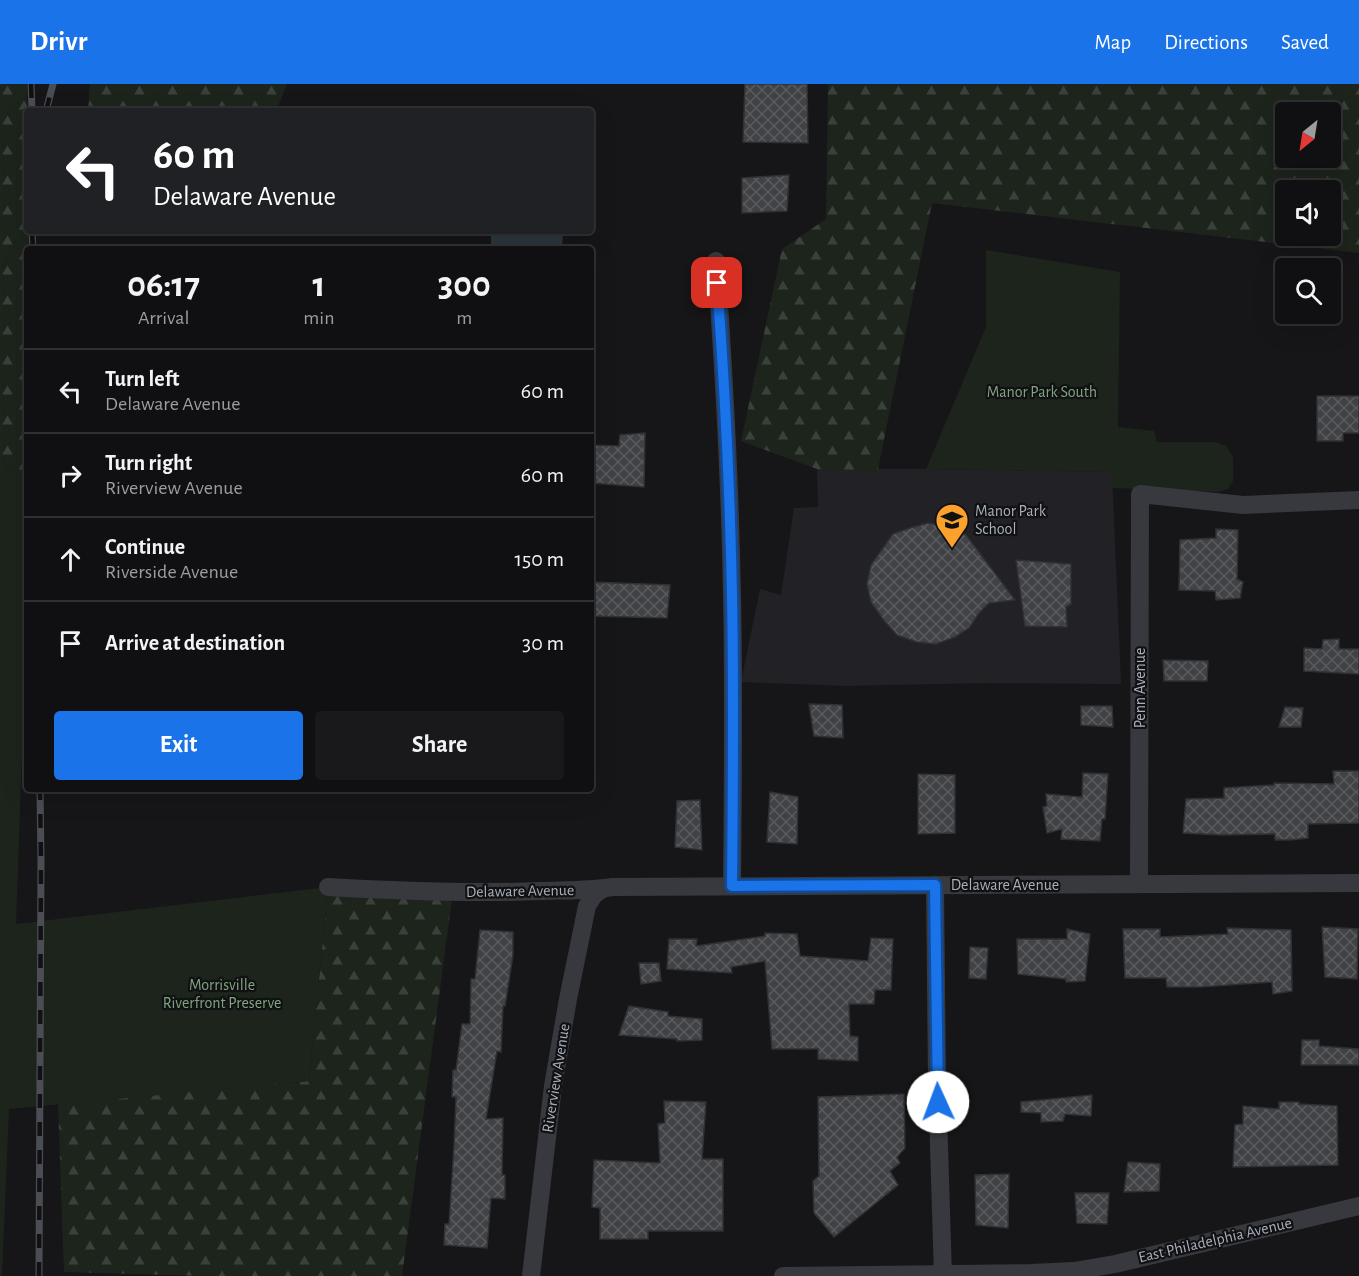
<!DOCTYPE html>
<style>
:root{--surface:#101012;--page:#19191b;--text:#f1f3f6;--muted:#9c9d9f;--line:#303032;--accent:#1a73e8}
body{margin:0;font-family:"Alegreya Sans",sans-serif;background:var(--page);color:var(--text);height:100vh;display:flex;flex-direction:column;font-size:22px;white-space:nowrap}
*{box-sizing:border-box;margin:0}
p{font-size:20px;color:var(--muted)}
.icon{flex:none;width:33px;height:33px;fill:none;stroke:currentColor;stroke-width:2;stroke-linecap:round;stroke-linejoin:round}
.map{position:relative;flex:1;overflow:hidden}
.panel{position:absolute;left:24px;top:162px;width:570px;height:546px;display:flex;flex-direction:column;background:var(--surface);border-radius:6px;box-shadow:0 6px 24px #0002,0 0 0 2px var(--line)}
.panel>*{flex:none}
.top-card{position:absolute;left:24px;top:24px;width:570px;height:126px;border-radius:6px;box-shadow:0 6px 24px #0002,0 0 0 2px var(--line);background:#202124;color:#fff;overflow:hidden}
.needle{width:39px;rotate:210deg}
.tools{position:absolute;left:1275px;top:18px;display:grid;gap:12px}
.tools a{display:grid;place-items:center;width:66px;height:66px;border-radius:6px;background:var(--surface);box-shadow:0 6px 24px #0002,0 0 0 2px var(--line);font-size:30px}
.pin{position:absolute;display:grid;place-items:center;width:51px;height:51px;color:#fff;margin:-26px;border-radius:12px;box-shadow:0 3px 9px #0006}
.me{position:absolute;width:66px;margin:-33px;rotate:358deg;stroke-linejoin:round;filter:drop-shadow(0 0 4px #0008)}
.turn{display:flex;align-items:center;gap:21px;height:126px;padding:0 30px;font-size:27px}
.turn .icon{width:78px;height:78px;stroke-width:2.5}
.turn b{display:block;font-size:42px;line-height:51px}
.eta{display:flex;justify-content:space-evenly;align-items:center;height:102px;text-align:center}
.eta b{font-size:36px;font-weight:700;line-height:42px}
.cta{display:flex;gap:12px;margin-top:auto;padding:12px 30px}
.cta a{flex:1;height:69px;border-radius:6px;background:var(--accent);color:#fff;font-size:24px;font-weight:700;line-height:69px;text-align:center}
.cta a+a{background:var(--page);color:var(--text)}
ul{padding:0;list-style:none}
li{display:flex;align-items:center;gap:18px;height:84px;padding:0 30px;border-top:2px solid var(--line)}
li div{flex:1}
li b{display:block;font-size:22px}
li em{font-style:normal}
header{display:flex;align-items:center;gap:36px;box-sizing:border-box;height:84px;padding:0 30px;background:var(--accent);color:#fff}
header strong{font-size:28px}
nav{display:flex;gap:33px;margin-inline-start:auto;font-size:21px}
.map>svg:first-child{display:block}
</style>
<header>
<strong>Drivr</strong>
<nav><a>Map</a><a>Directions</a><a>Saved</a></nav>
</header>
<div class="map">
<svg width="1359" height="1192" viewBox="0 0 1359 1192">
<defs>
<pattern id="forest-firs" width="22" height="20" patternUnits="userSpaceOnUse" patternTransform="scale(1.5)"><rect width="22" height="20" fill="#1c241c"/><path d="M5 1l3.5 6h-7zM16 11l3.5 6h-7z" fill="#3a413b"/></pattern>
<pattern id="building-cross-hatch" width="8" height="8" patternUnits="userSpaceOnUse" patternTransform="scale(1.5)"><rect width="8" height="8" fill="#404246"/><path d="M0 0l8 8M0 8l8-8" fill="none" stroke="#595b5f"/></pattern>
</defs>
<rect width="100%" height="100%" fill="#161618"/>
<polygon fill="#222226" points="817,385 926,385 1112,388 1121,600 985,599 845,602 741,598 760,505 781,511 794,424 818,423"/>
<g fill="url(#forest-firs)" fill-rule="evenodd">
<polygon points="0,0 27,0 27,147 29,147 29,165 27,165 27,398 0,375"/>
<polygon points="90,0 287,0 276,27 88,27"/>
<path d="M 828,0 L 1359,0 L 1359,169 L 932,119 L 877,390 L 817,385 L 741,357 L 782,165 L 826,135 ZM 1286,28 L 1330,28 L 1330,74 L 1286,74 ZM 1330,106 L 1330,152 L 1286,152 L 1286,106 Z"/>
<polygon points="328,803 453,807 402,1192 205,1192 64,1188 58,1020 309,997"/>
</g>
<g fill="#1c241c">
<polygon points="986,166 1120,188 1118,343 1154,347 1157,358 1216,358 1226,362 1233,373 1233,397 1228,405 1218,408 1112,404 1112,388 926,385 986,243"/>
<polygon points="0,375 27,398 27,530 16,840 328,803 309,997 9,1025 2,1192 0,1192"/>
</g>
<polygon fill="#2b373d" points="491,147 563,147 562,165 491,165"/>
<g fill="url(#building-cross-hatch)" stroke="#303135" stroke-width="1.5">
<polygon points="745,0 807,0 808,59 743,58"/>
<polygon points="789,91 787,127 742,129 742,94"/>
<polygon points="1317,312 1359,312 1359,349 1343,349 1343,357 1317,357"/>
<polygon points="645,349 644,403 591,399 591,361 619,362 620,351"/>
<polygon points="928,439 946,443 966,451 1015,516 989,519 979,529 969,544 955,553 936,560 917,558 897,551 883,535 871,518 867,500 871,481 893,450 910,444"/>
<polygon points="1216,445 1238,446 1237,495 1243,498 1240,514 1216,516 1215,507 1179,506 1180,456 1216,454"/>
<polygon points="1016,476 1071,480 1071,520 1066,523 1067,543 1025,542"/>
<polygon points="591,498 670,501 667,534 591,532"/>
<polygon points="1339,555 1339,565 1359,565 1359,590 1304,587 1304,564 1322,565 1323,556"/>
<polygon points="1163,576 1208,577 1207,597 1164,597"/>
<polygon points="809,620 842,621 843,654 814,652"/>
<polygon points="1081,622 1112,622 1113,643 1081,641"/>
<polygon points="1285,623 1303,624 1301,643 1279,643"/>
<polygon points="1333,687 1359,687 1359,739 1308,740 1308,754 1290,756 1275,756 1275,750 1222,751 1183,749 1186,715 1224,714 1224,704 1274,701 1274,699 1334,700"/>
<polygon points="1083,689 1108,690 1105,735 1102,735 1100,757 1061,755 1062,745 1047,749 1043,723 1047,722 1046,710 1082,713"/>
<polygon points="918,690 955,691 955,749 918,750"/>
<polygon points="770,708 798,713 797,760 767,758"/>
<polygon points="700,716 702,766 675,763 677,717"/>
<polygon points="1322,843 1358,845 1357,895 1325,893"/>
<polygon points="1227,844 1291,846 1292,907 1273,910 1272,898 1200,903 1167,903 1166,894 1125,894 1123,845 1160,845 1160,853 1228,850"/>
<polygon points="1067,845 1090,850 1085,897 1066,898 1066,895 1018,890 1017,855 1067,855"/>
<polygon points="480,846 513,848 513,871 505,922 503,922 501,968 497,967 486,1035 503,1034 502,1091 505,1091 505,1115 491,1114 487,1164 444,1161 445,1140 449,1140 454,1062 456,1013 452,1013 453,986 456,986 462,940 470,940 471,895 475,895"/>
<polygon points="765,849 797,850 800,872 868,877 871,854 893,855 891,906 875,906 874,920 849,920 850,952 858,953 858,977 818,975 818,965 772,965 765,877 731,883 732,889 667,885 669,855 697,855 696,862 765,852"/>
<polygon points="970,863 988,864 986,895 969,894"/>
<polygon points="639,879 659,879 661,897 641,900"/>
<polygon points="629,922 668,928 668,932 702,935 702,956 677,957 677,955 619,951"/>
<polygon points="1302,956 1319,956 1319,962 1359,965 1359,981 1301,981"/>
<polygon points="904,1010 905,1064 897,1073 900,1079 890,1087 898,1101 834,1153 814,1129 813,1097 819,1092 818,1013"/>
<polygon points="1092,1011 1091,1032 1065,1030 1063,1037 1041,1038 1041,1029 1021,1028 1021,1018"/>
<polygon points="664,1017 706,1018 702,1075 723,1075 723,1147 648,1147 648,1155 600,1155 600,1124 592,1123 594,1076 660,1079 658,1040 665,1039"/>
<polygon points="1279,1018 1299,1018 1299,1020 1337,1022 1338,1081 1233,1083 1235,1041 1243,1040 1243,1022 1279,1025"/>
<polygon points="1128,1078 1160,1080 1159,1107 1124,1108"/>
<polygon points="1009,1090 1008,1144 976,1141 975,1091"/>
<polygon points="1075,1109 1109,1109 1107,1140 1077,1139"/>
</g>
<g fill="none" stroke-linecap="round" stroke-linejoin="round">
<g stroke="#37393e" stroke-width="18">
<path d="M 716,177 C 724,288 730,400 732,512 C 734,608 733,705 732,802"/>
<polyline points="1139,800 1140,410 1243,421 1359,416"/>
<polyline points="935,801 937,997 943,1192"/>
<path d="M 328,803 C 398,807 469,810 539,807 C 563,806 588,807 612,803 L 1359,799"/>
<polyline points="531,1192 553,1002 568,915 587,822 594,811 604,804"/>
<polyline points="783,1192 1031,1189 1074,1187 1115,1180 1359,1122"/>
</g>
<g stroke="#4a4d53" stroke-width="7">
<g id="rail">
<polyline points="31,0 32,27"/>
<polyline points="46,27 53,0"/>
<polyline points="32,147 33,165"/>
<polyline points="39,1192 41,777 40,705"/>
</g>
</g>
<use href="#rail" stroke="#111113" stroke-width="4.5" stroke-dasharray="14" stroke-linecap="butt"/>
</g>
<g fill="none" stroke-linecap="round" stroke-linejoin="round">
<g stroke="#114b97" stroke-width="15">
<path id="route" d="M 717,199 C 725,303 730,407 732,512 C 734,609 733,705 732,802 L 935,801 L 938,1018"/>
</g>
<use href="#route" stroke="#1a73e8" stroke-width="10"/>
</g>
<defs>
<g id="school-pin" transform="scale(1.725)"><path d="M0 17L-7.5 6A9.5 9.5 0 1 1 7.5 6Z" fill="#fca12b" stroke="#111113"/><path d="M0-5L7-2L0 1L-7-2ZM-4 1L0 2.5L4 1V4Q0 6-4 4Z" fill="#111"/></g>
</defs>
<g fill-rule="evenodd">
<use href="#school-pin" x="952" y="436"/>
</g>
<g text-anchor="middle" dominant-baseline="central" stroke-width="4.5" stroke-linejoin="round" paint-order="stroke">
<g font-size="16" fill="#7fa57e" stroke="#111113">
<text x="1042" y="308">Manor Park South</text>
<text x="222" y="901">Morrisville<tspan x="222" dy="18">Riverfront Preserve</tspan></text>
</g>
<g font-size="16" fill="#a8afb9" stroke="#111113" text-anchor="start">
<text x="975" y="427">Manor Park<tspan x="975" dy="18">School</tspan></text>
</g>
<g font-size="16" fill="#a8afb9" stroke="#111113">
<text transform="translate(1140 604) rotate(-90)">Penn Avenue</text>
<text x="1005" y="801">Delaware Avenue</text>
<text transform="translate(520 807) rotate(-1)">Delaware Avenue</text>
<text transform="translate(556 994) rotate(-81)">Riverview Avenue</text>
<text transform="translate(1215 1156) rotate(-13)">East Philadelphia Avenue</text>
</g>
</g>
</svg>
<div class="tools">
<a><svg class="needle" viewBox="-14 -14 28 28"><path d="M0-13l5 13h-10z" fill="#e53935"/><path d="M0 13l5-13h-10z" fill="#9c9d9f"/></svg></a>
<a><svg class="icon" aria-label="sound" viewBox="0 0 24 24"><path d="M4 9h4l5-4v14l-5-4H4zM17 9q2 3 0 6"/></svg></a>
<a><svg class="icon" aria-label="search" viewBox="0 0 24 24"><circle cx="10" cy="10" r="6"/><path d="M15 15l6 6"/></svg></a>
</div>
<div class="pin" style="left:717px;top:199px;background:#d93025"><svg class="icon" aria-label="arrive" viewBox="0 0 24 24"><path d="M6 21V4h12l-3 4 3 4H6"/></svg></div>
<svg class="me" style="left:938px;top:1018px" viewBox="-20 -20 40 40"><circle r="19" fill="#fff"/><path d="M0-13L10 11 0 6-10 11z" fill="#1a73e8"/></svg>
<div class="top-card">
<div class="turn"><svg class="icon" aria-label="left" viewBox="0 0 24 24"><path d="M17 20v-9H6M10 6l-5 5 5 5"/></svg><div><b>60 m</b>Delaware Avenue</div></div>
</div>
<section class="panel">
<div class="eta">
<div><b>06:17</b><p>Arrival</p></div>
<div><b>1</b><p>min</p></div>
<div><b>300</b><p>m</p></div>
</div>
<ul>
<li><svg class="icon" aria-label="left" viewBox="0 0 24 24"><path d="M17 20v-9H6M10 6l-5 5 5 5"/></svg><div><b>Turn left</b><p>Delaware Avenue</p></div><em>60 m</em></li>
<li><svg class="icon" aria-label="right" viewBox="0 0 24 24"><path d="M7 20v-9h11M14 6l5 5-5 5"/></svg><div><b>Turn right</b><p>Riverview Avenue</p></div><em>60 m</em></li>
<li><svg class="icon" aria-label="ahead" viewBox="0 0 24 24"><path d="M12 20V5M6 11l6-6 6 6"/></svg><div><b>Continue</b><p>Riverside Avenue</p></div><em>150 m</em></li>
<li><svg class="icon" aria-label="arrive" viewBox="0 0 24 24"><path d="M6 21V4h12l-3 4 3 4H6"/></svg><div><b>Arrive at destination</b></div><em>30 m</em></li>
</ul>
<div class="cta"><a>Exit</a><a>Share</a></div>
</section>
</div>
